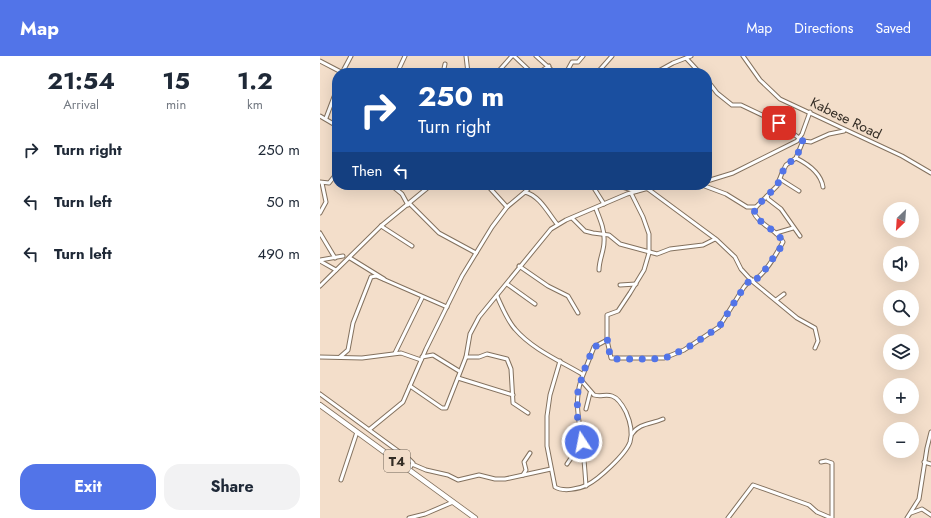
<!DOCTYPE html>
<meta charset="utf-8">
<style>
:root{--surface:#fff;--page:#f2f2f3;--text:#1f2937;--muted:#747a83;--accent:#5274e8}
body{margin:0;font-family:Jost,sans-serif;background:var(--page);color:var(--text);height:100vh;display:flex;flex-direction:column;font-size:15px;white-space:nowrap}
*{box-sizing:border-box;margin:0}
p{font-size:13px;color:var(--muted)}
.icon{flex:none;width:22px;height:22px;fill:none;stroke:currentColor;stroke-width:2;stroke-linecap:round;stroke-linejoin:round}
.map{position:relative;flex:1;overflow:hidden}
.details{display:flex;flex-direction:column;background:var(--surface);width:320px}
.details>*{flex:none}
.top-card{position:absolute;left:12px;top:12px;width:380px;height:122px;border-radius:16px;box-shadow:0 4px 16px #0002;background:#1a4fa0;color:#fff;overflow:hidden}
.needle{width:26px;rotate:205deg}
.controls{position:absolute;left:563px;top:146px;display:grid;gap:8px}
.controls a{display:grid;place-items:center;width:36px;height:36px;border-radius:50%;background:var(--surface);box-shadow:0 4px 16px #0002;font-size:20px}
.pin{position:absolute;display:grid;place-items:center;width:34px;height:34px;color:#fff;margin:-17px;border-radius:8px;box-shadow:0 2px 6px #0006}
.me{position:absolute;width:44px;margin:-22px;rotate:349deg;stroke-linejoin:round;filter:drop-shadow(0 0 3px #0008)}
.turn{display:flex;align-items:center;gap:14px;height:84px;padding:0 20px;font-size:18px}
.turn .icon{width:52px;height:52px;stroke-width:2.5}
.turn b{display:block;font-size:28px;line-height:34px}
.then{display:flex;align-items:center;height:38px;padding:0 20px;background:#0003;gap:8px;font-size:15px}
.eta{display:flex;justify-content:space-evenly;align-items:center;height:68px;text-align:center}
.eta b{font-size:24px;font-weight:700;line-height:28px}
.primary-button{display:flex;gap:8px;margin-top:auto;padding:8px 20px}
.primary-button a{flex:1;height:46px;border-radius:16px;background:var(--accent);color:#fff;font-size:16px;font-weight:700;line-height:46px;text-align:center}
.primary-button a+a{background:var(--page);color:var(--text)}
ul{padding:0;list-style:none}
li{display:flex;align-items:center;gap:12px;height:52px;padding:0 20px}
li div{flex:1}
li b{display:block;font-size:15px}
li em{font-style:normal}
header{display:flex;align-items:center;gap:24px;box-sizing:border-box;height:56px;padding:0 20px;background:var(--accent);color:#fff}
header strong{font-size:19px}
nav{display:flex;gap:22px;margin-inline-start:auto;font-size:14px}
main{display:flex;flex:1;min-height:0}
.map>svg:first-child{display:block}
</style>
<header>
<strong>Map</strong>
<nav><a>Map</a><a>Directions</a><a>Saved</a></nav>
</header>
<main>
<section class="details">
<div class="eta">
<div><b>21:54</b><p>Arrival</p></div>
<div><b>15</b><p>min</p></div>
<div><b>1.2</b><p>km</p></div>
</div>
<ul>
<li><svg class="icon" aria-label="right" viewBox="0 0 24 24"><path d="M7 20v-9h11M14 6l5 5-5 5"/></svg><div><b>Turn right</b></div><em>250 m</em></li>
<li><svg class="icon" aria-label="left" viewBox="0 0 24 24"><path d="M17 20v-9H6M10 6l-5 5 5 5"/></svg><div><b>Turn left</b></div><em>50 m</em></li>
<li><svg class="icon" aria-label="left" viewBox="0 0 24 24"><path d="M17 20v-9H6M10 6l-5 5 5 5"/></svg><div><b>Turn left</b></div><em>490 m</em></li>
</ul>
<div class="primary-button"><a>Exit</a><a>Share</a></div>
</section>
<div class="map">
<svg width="611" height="462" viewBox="0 0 611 462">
<rect width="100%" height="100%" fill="#f3deca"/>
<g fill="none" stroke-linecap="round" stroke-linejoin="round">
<g stroke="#83715e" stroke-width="5">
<g id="minor">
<polyline points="146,0 148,17"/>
<polyline points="194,0 212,17"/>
<polyline points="216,0 235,17"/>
<polyline points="423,0 440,24 460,43 582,100 611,117"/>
<polyline points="366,2 380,17"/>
<polyline points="0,5 23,17"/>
<polyline points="22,17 31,0"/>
<polyline points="77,17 85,0"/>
<polyline points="123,17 125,8"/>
<polyline points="177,17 192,0"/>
<polyline points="218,17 229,10"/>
<polyline points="246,17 252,6 258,6 263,0"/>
<polyline points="277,17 292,0"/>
<polyline points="335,17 353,7 371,0"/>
<polyline points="387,24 397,37 412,49 421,49 459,67 483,85 491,86 509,78 524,75"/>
<polyline points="0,60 17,70"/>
<polyline points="6,62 17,33"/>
<path d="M 476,102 C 488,108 501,117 503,131"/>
<polyline points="460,123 479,135"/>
<polyline points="387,125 413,117 477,85 482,78 490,56"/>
<polyline points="0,126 9,127 17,117"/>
<polyline points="71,129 82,138 88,149"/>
<polyline points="167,129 187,151"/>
<polyline points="272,129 284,148"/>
<polyline points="295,129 316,135"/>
<polyline points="382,129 406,138 427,151 436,151 457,130 462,117 466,109 476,102 483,85"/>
<polyline points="328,133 397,184 415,201 421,213 432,225 477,262 495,272 498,285 495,292"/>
<polyline points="205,136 212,129"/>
<polyline points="311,137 323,161 329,178 329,197 324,214 310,237 298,255 287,259 287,284 291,302 344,302 364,294 399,271 424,231 431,223"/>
<polyline points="447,140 448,143 461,153 480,180"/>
<polyline points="90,148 119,177 156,197"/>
<path d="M 276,153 C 280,163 285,174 284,186 C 284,195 279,204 279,214"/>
<polyline points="0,157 6,146 2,127"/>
<polyline points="252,162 265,175 273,177 289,179 300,188 337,198 350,193 383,189 395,183"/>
<polyline points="61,170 92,190"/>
<polyline points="0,177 15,202"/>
<polyline points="456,177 473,172"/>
<polyline points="30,202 64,223"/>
<polyline points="0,204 23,200"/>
<polyline points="0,205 16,214"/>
<polyline points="199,210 228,230 248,240 258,257"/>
<path d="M 432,225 C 444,221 457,197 463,186 C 457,173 440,170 434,157 L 436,151"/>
<polyline points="187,228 215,248"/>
<polyline points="300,229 316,228"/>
<polyline points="0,230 61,170 111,129"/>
<path d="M 177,240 C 182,251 187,264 195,273 C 212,293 240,305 262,318"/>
<polyline points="456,244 464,238"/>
<polyline points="75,297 102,242"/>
<polyline points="0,301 42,302 81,297 101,304"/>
<polyline points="20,301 28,294 33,267 51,221 56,220 127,251"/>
<polyline points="102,301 113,299 139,315"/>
<polyline points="146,301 159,301 167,298 187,303 191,313 193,347 208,357"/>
<path d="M 240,305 L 230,339 L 227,360 L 227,390 L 235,431 C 243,436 259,433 267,429 C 279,423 306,398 310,386 C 313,376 310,365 306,356 C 303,350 298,342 292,340 C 286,338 280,341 274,339 L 261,324 L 274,291 L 287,284"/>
<polyline points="138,322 193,339"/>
<path d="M 261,324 C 254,347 259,363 262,386 C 264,400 265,415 266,430"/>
<polyline points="90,330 122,352 126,352 146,301 150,278 159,261 231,173 246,164 307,138 325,133 352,129"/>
<polyline points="0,338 89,403 93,407 89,413"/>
<polyline points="266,353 270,337"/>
<path d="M 50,373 L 83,346 L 106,293 L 142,220 L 172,171 L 187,151 L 205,136 C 220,140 228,157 237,168"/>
<path d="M 312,378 C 319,367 332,368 343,363"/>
<polyline points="501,406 506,405 512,407 512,462"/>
<polyline points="604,406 611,408"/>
<polyline points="92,408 106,414 128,419 138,424 159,419 175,423 185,423 231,413"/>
<polyline points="247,408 262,386"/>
<polyline points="203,419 206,414 204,406 210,397"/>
<polyline points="21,424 37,376"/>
<polyline points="591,457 602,453 611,459"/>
<polyline points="89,462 105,458 133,446"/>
<polyline points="408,462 433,429 489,449 497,456 511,462"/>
<polyline points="587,462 599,443 607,392 611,376"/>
</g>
</g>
<g stroke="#83715e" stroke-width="6">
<polyline id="highway" points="0,349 155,462"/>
</g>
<use href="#minor" stroke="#fff" stroke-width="3"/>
<use href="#highway" stroke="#fff" stroke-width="4.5"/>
</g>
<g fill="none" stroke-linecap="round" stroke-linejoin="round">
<path stroke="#5274e8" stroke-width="7" stroke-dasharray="0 12.6" d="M 262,386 L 257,358 L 258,334 L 266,309 L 274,291 L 288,284 L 290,301 L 295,303 L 332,303 L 348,301 L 372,289 L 399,271 L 424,231 L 431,223 L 432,225 L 440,221 L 463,188 C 463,178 439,168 434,157 L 436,151 L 457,130 L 462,117 L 466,109 L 476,102 L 483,85 L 459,67"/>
</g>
<g text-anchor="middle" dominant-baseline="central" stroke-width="3" stroke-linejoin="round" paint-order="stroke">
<rect fill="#f3deca" stroke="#6d6256" stroke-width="1" x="64" y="394" width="26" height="22" rx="3"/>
<g font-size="13" font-weight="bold" fill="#342d25">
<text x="77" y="405">T4</text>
</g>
<g font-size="14" fill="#342d25" stroke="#f3deca">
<text transform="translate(526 62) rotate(26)">Kabese Road</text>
</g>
</g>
</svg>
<div class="controls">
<a><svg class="needle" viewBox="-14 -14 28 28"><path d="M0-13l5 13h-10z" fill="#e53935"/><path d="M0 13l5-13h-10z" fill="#747a83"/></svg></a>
<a><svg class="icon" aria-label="sound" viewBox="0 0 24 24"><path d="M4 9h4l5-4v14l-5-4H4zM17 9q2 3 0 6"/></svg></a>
<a><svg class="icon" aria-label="search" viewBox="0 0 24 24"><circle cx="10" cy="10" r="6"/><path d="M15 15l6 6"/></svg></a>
<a><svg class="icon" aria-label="layers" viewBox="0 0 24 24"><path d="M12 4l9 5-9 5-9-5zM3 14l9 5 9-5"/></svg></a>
<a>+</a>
<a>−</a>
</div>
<div class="pin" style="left:459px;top:67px;background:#d93025"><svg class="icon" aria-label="arrive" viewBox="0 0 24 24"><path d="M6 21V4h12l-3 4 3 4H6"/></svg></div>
<svg class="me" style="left:262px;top:386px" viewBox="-20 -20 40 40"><circle r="17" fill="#5274e8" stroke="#fff" stroke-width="3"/><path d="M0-11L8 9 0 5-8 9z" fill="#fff"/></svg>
<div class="top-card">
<div class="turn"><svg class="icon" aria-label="right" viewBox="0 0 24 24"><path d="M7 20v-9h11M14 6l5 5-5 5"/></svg><div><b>250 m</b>Turn right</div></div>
<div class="then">Then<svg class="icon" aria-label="left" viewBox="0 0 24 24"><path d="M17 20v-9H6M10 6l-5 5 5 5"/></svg></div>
</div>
</div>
</main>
